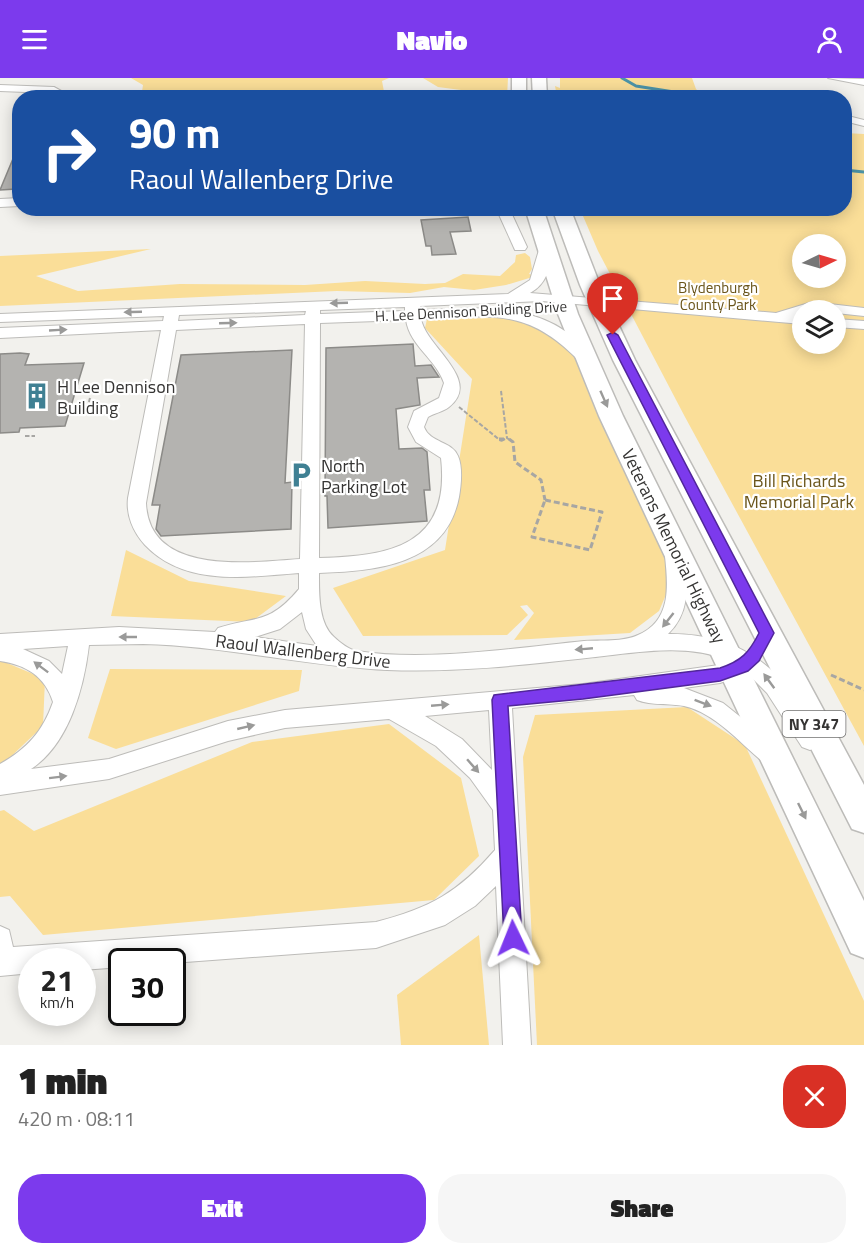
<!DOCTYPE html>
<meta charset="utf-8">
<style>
:root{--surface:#fff;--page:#f6f6f6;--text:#222;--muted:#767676;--accent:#7c3aed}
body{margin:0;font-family:"Titillium Web",sans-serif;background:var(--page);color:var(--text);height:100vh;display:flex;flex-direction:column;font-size:22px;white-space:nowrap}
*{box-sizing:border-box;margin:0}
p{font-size:20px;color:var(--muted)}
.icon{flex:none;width:33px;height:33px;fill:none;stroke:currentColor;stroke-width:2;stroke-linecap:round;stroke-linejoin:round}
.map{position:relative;height:967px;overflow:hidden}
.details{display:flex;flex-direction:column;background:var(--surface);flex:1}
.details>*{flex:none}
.hud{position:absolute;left:12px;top:12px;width:840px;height:126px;border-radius:24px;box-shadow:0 3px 15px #0003;background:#1a4fa0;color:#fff;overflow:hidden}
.needle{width:39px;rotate:85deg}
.controls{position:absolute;left:792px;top:156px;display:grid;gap:12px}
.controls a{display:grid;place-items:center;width:54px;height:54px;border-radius:50%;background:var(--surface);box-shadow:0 3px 15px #0003;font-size:30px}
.speed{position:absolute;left:18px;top:870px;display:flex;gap:12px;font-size:30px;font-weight:700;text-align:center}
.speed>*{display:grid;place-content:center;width:78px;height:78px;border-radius:50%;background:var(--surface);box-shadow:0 3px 15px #0003;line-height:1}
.speed small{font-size:15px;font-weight:400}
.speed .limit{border:3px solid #111;border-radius:9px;background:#fff;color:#111}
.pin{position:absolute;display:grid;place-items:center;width:51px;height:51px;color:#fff;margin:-62px -26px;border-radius:50% 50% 50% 0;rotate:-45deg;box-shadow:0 0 6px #0007}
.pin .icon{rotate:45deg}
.me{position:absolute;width:66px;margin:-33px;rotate:358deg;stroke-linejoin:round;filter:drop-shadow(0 0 4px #0008)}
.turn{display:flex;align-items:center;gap:21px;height:126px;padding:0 18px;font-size:27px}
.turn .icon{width:78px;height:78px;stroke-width:2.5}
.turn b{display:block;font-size:42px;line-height:51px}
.round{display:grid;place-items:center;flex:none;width:63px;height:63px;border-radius:24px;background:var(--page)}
.summary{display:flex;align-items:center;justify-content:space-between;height:102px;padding:0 18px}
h1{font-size:36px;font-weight:800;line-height:45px}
.cta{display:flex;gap:12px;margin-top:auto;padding:12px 18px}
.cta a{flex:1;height:69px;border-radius:24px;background:var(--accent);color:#fff;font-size:24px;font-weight:800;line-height:69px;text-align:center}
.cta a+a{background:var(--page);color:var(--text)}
header{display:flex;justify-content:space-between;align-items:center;height:78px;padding:0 18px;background:var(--accent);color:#fff;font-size:27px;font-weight:800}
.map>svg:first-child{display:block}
</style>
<header><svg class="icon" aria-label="menu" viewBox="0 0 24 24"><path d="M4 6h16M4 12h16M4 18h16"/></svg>Navio<svg class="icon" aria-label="person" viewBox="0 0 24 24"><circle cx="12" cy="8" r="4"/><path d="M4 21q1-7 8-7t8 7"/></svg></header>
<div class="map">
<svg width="864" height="967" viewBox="0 0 864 967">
<rect width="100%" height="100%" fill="#f2f1ed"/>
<g fill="#fade98" fill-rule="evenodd">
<polygon points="131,0 389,0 382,3 385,19 141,20 143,7"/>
<polygon points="423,0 508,0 507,19 485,19 484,15 438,9"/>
<polygon points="560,0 692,0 696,11 704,19 557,19 555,8 560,10"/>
<path d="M 845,55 L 864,56 L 864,668 L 685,339 L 598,173 L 580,131 L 844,130 ZM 802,166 L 836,166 L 836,200 L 802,200 ZM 802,232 L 836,232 L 836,266 L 802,266 Z"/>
<polygon points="151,171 36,198 78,213 180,206 305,207 365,203 425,206 445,205 463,196 500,198 515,184 516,177 525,175 530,179 532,191 529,196 536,198 506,207 474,212 444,209 410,215 337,213 0,228 0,178"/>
<polygon points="499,240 532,243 571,269 674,498 659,533 630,555 514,562 534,535 527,527 520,528 528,537 507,557 363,558 333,510 445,472 472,301 425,250 427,241"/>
<polygon points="126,472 189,503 286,518 251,544 111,538"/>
<polygon points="0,582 45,601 43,648 0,689"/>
<polygon points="110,591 302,592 299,613 116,671 88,660"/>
<polygon points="687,629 745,667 864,923 864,967 537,967 523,679 535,637"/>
<polygon points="389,646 461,700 479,778 434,822 43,857 10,818 0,819 0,733 4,732 34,753 252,664"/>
<polygon points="479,857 489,967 401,967 397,917"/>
</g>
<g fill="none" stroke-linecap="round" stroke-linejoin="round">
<g stroke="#4c94a8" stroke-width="3">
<polyline points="622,0 636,8 674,14 677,20"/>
<polyline points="844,92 864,94"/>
</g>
</g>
<g fill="#b4b3b0" stroke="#8c8b88" stroke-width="1.5">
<polygon points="20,64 20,100 16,111 0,112"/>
<polygon points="468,139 471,153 450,154 456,176 432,177 431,168 426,168 421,142"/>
<polygon points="413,266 415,288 431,287 439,299 417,300 420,327 396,331 399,371 422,370 427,374 430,412 424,412 427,443 328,450 327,418 325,418 326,270"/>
<polygon points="292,272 285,405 292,404 291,451 161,458 156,451 160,427 152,427 181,277"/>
<polygon points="20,275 29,276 25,287 84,285 65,348 20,350 19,354 0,355 0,276"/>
</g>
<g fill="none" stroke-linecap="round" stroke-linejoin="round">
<g stroke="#bdbcb9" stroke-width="2">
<g id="minor">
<polygon points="828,0 864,1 864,7"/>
<polygon points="0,7 54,9 74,20 60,20 52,15 0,13"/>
<polygon points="844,37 864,42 864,48 844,43"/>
<polygon points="20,120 20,128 0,129 0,121"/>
<polygon points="496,130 509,130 527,169 525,172 515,172"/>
<path d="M 546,168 L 553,172 C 550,189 547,206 530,215 L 776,235 L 812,224 L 864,230 L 864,238 L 836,235 L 836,232 L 802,232 L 802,236 L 797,237 L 802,238 L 802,246 L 542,223 L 420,228 L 420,232 L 527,229 L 529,232 L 526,236 C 552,242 576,257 593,280 L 585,285 L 579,283 C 527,229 491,238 421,241 C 426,269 483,302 449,329 C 443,334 434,335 428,339 L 424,349 C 430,365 452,363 458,378 C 463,390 461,407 459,419 C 446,487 376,493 319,495 C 319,514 318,545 334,559 C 340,565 350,572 357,573 C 425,584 515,570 584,563 C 600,562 624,564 638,557 C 672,543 668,507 665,478 L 668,473 L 682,473 L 685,478 C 687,507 691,534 668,556 C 744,555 789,595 821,662 L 818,669 L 810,672 L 802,669 L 767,615 L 747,595 L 720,605 L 684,610 L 723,625 L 778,669 L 782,676 L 778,683 L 770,686 L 762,683 C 739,664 715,635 684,628 C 669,625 652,628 637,622 L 634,617 L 512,630 L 531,967 L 503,967 L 496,808 L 475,828 L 445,847 L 376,870 L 172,885 L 122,884 L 122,889 L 82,892 L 82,884 L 32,884 L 32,895 L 0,898 L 0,848 L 9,852 L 13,869 L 376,844 C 430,830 459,814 495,772 L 493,732 L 470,700 L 436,668 L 389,641 L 285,650 L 228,663 L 109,701 L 0,717 L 0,686 C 27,671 43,653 53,624 C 45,598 26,587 0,583 L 0,556 L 119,549 L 215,554 L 218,550 C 256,538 269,547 299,511 L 299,495 C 247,499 185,509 145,467 C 133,454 126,437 128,420 L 161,252 L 0,260 L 0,250 L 163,243 L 164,238 L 0,244 L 0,236 L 508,216 L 530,202 L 539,172 ZM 405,229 L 405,233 L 320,236 L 320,232 ZM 306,233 L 305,237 L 178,243 L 179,237 ZM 406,242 C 410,268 436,281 444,305 L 439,320 L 414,333 L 408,349 L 416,364 L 441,380 C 451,468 390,478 319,480 L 320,245 ZM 305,246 L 300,481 C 252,484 149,499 146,425 L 176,252 ZM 302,534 L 306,551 L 317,568 L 255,559 L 280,551 ZM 143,566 C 225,568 305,588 387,592 C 459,595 533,586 604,578 C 646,573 690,566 730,583 L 719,587 L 583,606 L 285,632 L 228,643 L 109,681 L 31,691 C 69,666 84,610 89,567 ZM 68,568 L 62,596 L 49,583 L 23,571 ZM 489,632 L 492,692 L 462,661 L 425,638 Z"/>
<polygon points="836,241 864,243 864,251 836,249"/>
</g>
</g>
<g stroke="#bdbcb9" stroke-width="3">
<g id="highway">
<rect x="512" y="0" width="14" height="20"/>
<polygon points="532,0 546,0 547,20 533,20"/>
<polygon points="525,130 543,130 578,236 623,338 864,823 864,880 851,875 599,338 558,236"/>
<polygon points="552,130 570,130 600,207 635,282 864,707 864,755 852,751 613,282 580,207"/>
</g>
</g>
<g stroke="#a7a6a3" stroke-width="2" stroke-dasharray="4.5 2" stroke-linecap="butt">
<polyline points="501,313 507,360 511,363"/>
<polyline points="89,324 90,320"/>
<polyline points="459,329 501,363"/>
<polyline points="25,358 35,358"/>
<polyline points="501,363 507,360"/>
</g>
<g stroke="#a7a6a3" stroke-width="3" stroke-dasharray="6 3" stroke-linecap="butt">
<polyline points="499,361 504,361"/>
<polyline points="509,361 513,364 515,384 541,402 545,422"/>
<polygon points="545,422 602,434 590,472 532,459"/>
<polyline points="831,597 864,612"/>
</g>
<use href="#minor" fill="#fff" fill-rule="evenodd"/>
<use href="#highway" fill="#fff" fill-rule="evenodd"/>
</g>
<defs><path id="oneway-solid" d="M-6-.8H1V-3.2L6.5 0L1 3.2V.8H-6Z" transform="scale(1.5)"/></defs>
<g fill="#9a9a99">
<use href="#oneway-solid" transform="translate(339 225) rotate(178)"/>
<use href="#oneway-solid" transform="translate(133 234) rotate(178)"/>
<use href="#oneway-solid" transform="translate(228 245) rotate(-2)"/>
<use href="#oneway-solid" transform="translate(58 252) rotate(-3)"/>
<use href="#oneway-solid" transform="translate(604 321) rotate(66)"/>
<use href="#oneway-solid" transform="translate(668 542) rotate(128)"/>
<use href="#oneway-solid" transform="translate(128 559) rotate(-180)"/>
<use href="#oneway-solid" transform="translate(584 571) rotate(175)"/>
<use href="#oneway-solid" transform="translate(41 589) rotate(-143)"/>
<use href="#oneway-solid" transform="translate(769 603) rotate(-126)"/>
<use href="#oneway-solid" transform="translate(703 625) rotate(21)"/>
<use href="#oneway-solid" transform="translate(440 627) rotate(-5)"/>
<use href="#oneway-solid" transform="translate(246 649) rotate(-13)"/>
<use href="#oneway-solid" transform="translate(473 688) rotate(49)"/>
<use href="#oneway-solid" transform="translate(58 699) rotate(-7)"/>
<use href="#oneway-solid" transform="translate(802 733) rotate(64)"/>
</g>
<path fill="#7c3aed" stroke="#51269a" stroke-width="1.5" d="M 613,254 L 618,257 L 774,555 L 759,583 L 748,593 L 720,603 L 583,621 L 508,628 L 522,860 L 520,866 L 513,869 L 506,866 L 504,860 L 492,622 L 494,617 L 720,590 C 741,583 749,575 759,555 L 607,257 Z"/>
<defs>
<g id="building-bare" transform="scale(2.07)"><path d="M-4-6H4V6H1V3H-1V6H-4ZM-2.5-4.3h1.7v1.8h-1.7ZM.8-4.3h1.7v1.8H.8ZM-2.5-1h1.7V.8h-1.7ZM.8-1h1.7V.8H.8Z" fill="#3f8093" stroke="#fff" stroke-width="2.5" paint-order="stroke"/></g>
<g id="parking-bare" transform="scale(2.07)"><path d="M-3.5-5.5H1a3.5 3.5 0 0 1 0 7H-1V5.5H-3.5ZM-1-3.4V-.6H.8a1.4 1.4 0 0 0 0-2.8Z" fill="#3f8093" stroke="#fff" stroke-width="2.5" paint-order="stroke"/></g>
</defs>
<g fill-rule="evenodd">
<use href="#building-bare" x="37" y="318"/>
<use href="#parking-bare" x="301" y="397"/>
</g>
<g text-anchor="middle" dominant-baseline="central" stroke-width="4.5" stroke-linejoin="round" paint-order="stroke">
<g font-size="15" fill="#6a551b" stroke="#fff">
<text x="718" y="209">Blydenburgh<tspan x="718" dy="17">County Park</tspan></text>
</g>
<g font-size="15" fill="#353433" stroke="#fff">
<text transform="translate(471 233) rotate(-3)">H. Lee Dennison Building Drive</text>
</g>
<rect fill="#fff" stroke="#727170" stroke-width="1.5" x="782.5" y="633" width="63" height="26" rx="4.5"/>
<g font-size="16" font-weight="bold" fill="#353433">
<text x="814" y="646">NY 347</text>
</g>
<g font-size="18" fill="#353433" stroke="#fff" text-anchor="start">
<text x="57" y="308">H Lee Dennison<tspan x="57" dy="21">Building</tspan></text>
<text x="321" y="387">North<tspan x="321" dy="21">Parking Lot</tspan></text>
</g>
<g font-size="18" fill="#6a551b" stroke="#fff">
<text x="799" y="402">Bill Richards<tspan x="799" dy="21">Memorial Park</tspan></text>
</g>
<g font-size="18" fill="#353433" stroke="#fff">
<text transform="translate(674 468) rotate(64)">Veterans Memorial Highway</text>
<text transform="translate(303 573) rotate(7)">Raoul Wallenberg Drive</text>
</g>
</g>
</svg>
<div class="controls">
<a><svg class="needle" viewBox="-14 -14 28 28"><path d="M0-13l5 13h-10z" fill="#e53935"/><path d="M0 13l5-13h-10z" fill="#767676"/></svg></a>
<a><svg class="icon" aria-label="layers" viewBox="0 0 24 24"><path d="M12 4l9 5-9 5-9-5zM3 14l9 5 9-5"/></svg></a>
</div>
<div class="speed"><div>21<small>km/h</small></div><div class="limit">30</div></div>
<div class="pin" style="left:613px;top:257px;background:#d93025"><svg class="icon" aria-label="arrive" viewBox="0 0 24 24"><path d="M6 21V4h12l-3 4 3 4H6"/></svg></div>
<svg class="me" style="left:513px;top:860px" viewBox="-20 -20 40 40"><path d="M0-17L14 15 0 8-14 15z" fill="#7c3aed" stroke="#fff" stroke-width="4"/></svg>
<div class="hud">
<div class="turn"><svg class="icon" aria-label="right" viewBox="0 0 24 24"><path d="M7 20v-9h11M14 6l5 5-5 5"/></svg><div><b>90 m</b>Raoul Wallenberg Drive</div></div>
</div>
</div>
<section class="details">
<div class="summary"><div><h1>1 min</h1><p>420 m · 08:11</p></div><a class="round" style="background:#d93025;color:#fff"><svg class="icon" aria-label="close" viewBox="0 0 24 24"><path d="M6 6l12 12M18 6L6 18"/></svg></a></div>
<div class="cta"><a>Exit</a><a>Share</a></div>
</section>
